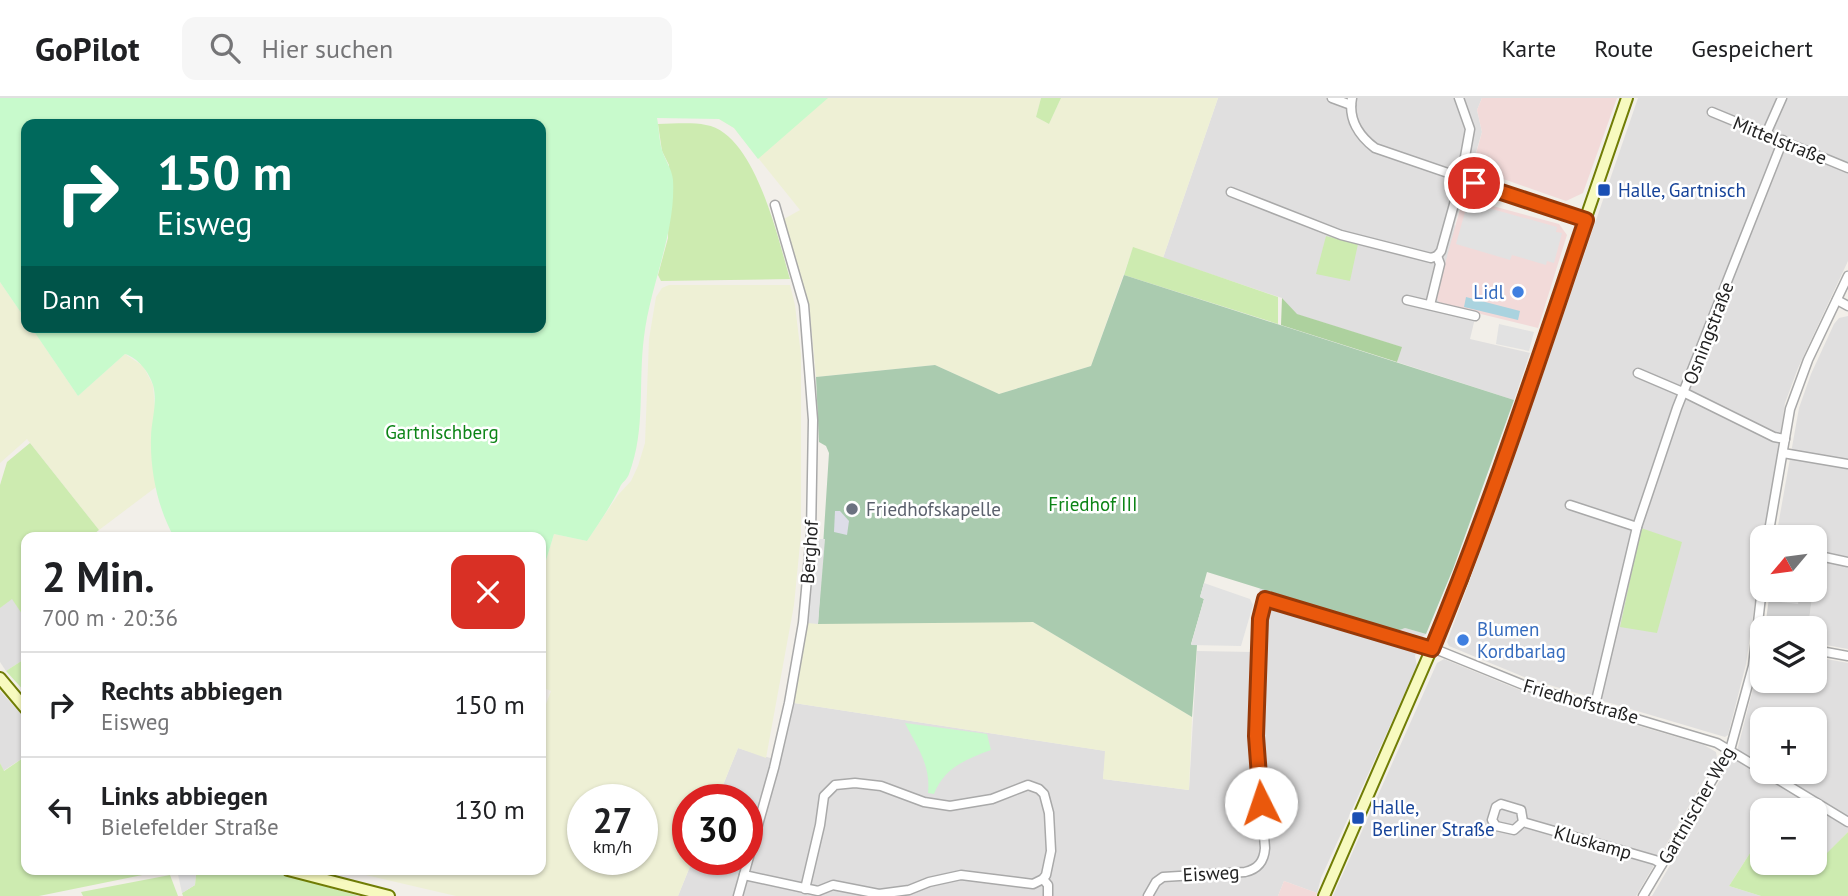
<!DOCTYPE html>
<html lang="de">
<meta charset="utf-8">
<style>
:root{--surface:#fff;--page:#f6f6f6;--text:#202124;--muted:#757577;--line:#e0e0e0}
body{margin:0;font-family:"PT Sans",sans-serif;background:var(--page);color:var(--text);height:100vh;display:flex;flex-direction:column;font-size:26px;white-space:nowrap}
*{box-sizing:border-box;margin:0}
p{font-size:23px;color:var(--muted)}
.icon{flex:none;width:38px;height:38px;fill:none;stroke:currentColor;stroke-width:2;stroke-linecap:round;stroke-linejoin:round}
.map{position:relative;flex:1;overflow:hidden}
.drawer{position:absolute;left:21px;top:434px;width:525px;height:343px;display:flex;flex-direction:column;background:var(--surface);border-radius:14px;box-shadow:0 2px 5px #0004}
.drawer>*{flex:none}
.hud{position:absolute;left:21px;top:21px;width:525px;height:214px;border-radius:14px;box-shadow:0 2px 5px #0004;background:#00695c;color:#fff;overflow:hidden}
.needle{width:46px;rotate:241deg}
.fabs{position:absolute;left:1750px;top:427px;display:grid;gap:14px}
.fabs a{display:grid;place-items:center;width:77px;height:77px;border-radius:14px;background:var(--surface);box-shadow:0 2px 5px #0004;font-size:35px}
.speed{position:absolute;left:567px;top:686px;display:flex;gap:14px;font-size:35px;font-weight:700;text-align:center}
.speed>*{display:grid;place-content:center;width:91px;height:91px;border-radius:50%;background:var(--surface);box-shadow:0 2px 5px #0004;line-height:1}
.speed small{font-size:18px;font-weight:400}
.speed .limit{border:10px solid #d22;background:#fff;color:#111}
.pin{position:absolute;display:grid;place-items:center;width:60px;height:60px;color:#fff;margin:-30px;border:4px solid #fff;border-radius:50%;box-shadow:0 2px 7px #0007}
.me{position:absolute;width:77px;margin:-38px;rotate:356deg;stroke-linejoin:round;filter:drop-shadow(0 0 5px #0008)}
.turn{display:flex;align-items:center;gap:24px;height:147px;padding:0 21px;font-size:32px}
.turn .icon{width:91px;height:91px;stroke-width:2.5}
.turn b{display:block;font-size:49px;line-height:60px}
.then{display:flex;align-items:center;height:66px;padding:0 21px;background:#0003;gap:14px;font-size:26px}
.round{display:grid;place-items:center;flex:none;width:74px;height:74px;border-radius:14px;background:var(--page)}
.head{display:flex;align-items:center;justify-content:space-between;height:119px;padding:0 21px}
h1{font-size:42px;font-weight:600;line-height:52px}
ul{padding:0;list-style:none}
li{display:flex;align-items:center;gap:21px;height:105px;padding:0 21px;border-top:2px solid var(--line)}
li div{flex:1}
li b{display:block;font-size:26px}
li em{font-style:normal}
header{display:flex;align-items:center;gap:42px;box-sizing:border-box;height:98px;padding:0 35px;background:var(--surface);border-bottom:2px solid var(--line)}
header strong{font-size:33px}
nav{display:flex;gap:38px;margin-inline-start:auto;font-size:24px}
.search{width:490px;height:63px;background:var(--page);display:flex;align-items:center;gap:18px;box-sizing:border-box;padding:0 24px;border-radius:14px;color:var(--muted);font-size:26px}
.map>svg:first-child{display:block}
</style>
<header>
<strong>GoPilot</strong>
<div class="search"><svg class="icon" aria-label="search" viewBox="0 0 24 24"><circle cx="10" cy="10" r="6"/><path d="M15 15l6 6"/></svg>Hier suchen</div>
<nav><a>Karte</a><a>Route</a><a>Gespeichert</a></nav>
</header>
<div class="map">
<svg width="1848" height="798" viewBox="0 0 1848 798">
<rect width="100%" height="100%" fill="#f2efe9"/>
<g fill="#e0dfdf" fill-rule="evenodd">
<polygon points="1218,0 1482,0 1477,12 1482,34 1455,126 1476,216 1470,241 1530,255 1514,302 1397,264 1401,249 1296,216 1282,200 1163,160"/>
<polygon points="1638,0 1848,0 1848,163 1798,270 1785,305 1765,439 1762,439 1762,455 1746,566 1728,637 1725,639 1529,581 1449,548 1447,544 1507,381"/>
<polygon points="1848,218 1848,551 1815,545 1815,530 1808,530 1813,492 1815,492 1815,439 1776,439 1799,310 1811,276 1834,226 1839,220"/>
<polygon points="1260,490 1397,533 1405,530 1426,536 1420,541 1415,558 1417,568 1321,780 1317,795 1284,783 1278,798 678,798 693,761 747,761 747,702 717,702 738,650 780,663 794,605 1106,653 1103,681 1189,692 1197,553 1252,554 1255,512"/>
<polygon points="12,500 26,522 26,560 6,573 0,564 0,510"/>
<path d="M 1762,556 L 1762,583 L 1815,583 L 1815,559 L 1848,565 L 1848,734 L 1821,762 L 1815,758 L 1815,712 L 1762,712 L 1762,747 L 1752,752 L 1729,788 L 1761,798 L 1652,798 L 1737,653 ZM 1762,621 L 1815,621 L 1815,674 L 1762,674 Z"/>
<polygon points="1444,561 1527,595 1704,647 1716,654 1717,660 1636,798 1333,798 1437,565"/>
<polygon points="0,593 26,621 26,658 3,673 0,665"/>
</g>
<g fill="#f2dad9">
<polygon points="1482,0 1617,0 1583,95 1566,103 1472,70 1482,34 1477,12"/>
<polygon points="1463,100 1559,126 1567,137 1538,230 1440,206 1436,199"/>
<polygon points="1284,783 1317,795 1316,798 1278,798"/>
</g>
<polygon fill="#d0d0d0" points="1770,492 1813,492 1808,530 1765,530"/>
<g fill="#eef0d5" fill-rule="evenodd">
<polygon points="703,0 1041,0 1036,19 1049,26 1061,0 1218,0 1163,160 1133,150 1091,268 999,296 935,267 816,279 809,207 784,121 800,112 734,30 719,21"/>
<polygon points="0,184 26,222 26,229 31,229 78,298 125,256 143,268 153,287 155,311 151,340 156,389 99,432 27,341 0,365"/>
<path d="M 669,187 L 790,187 L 795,207 L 801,257 L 801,436 L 794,507 L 766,660 L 738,650 L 717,702 L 688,702 L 688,761 L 693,761 L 678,798 L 456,798 L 357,775 L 360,772 L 541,772 L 541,619 L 551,593 L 541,589 L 541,479 L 554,436 L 587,443 L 618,397 L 631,383 L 638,368 L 645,345 L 649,241 L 656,199 L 662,190 ZM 583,702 L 642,702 L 642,761 L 583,761 Z"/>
<polygon points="1033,524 1192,619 1189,692 1103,681 1105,653 794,605 807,525"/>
</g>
<g fill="#cdebb0">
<polygon points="1041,0 1061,0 1049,26 1036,19"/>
<path d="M 658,26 C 673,26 691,24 706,27 C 755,35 778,141 790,181 L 661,183 L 658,177 L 668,140 L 669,67 L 662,53 Z"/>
<polygon points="1326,138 1358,146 1350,183 1316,176"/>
<polygon points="1133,149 1278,199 1278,226 1124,177"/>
<polygon points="30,345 99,432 90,439 26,439 26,522 12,501 0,510 0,387 7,364"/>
<polygon points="1641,430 1682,444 1657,535 1620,529"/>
<polygon points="26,560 26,595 6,573"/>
<polygon points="26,658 26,772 167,772 39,798 0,798 0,665 4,673"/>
<polygon points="1848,734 1848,798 1761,798 1729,788 1752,752 1762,747 1762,765 1815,765 1815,758 1821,761"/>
<polygon points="196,772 268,772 359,798 183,798 182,795 195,787"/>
<polygon points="170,777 178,798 83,798 81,794"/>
</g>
<polygon fill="#add19e" points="1282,200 1297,216 1402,249 1397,264 1281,227"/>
<polygon fill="#aacbaf" points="1124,177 1514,302 1453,471 1426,536 1405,530 1397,533 1207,474 1200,499 1204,501 1191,546 1197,547 1192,619 1033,524 818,526 829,355 826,348 819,344 816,279 935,267 999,296 1091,268"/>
<g fill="#c8facc">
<path d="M 0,0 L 828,0 L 758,61 L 734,30 L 719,21 L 657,20 C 659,30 659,42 662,52 C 665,62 672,71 673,82 C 676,135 650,187 644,239 C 638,285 646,332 629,376 C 627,382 622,384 620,389 C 611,408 599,425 587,443 L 554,436 L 541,479 L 541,439 L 174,439 C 158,411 150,373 151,340 C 151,323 158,305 153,287 C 149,274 138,260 125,256 L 78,298 L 31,229 L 541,229 L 541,26 L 26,26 L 26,222 L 0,184 Z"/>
<path d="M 905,625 L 987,636 L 991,652 C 966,661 944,670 934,696 L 928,695 C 931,667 917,649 905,625 Z"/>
</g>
<g fill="#e2e2e2">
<polygon points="1474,106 1557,129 1556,134 1562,135 1554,165 1547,163 1546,167 1512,157 1510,162 1456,146 1467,107 1473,109"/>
<polygon points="1499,226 1534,234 1529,253 1496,246"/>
<polygon points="815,441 825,441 818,526 807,525"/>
<polygon points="1204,485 1250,501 1253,507 1241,548 1191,547 1204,501 1200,499"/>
<polygon points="1773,492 1800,492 1798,506 1771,503"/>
<polygon points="177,772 196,772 195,787 182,795"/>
</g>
<polygon fill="#dddde8" points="835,413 840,413 849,423 847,437 834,434"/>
<polygon fill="#aad3df" points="1466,199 1520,213 1518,222 1464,209"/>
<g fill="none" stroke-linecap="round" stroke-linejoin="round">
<g stroke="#a9a9a9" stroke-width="11">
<g id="street">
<polyline points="1332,0 1351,7"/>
<path d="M 1352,0 C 1348,21 1359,38 1375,50 L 1585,122"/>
<polyline points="1712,14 1848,70"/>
<polyline points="1766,36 1782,0"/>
<polyline points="1231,94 1341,137 1431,160 1437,158"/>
<polyline points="1407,202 1475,218"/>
<polyline points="1837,202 1848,208"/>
<polyline points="1430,207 1440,166 1437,158 1441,153 1461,81 1470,31 1459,0"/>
<polyline points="1638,275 1685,295 1774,339 1785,341"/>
<polyline points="1783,355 1848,366"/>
<polyline points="1570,407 1637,429"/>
<polyline points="1768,439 1790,311 1808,262 1848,178"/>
<polyline points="1815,457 1848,464"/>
<polyline points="1815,552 1848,558"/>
<polyline points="1595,607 1637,429 1677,310 1783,42"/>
<polyline points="1766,674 1848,724"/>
<polygon points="1501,706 1521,712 1523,724 1514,732 1496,728 1492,722 1496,709"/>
<polyline points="1523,724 1655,762 1662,766"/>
<polyline points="744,777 818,793 833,787 879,796 909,792 929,784 961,777 1033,786 1043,781 1046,777 1051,753 1049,715 1044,696 1039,691 1028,687 992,701 950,708 924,704 881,688 855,685 835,687 824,698 820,727 805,791"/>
<polyline points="1043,781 1048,787 1048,797"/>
<polyline points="738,798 774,670 789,605 803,525 811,436 813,322 804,207 775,107"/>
<path d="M 1148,798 L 1156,784 L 1163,779 L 1245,774 C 1258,771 1264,764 1265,750 L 1256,638 L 1260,521 L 1265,501 L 1440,553 L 1526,588 L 1717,645 L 1762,672"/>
<polyline points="1643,798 1730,652 1753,568 1762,490"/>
</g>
</g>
<g stroke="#707d05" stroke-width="14">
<g id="secondary">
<polyline points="0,580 26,611"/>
<polyline points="288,772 389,798"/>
<polyline points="1324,798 1462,481 1627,0"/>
</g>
</g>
<use href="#street" stroke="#fff" stroke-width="8"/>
<use href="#secondary" stroke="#f7fabf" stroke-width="10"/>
</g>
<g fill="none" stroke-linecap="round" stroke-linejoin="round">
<g stroke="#983908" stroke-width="18">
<path id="route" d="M 1261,705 L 1256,638 L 1260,521 L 1265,501 L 1432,551 C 1490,411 1537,266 1586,122 L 1474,85"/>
</g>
<use href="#route" stroke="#ea580c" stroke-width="12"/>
</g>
<g fill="#1a4fb4" stroke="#fff" stroke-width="2.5">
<rect x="1597" y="85" width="14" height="14" rx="3.5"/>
<rect x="1351" y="713" width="14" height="14" rx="3.5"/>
</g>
<g fill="#3f7fe0" stroke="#fff" stroke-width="2.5">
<circle cx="1518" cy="194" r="7"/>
<circle cx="1463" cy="542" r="7"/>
</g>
<circle fill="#6b7280" stroke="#fff" stroke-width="2.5" cx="852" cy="411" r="7"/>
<g text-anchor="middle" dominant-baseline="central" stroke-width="5" stroke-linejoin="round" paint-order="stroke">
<g font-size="19" fill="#222" stroke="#fff">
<text transform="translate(1780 42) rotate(22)">Mittelstraße</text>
<text transform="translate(1708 235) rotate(-69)">Osningstraße</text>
<text transform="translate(809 454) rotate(-86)">Berghof</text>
<text transform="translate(1581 603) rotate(16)">Friedhofstraße</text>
<text transform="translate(1696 707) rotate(-60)">Gartnischer Weg</text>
<text transform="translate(1593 744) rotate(16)">Kluskamp</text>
<text transform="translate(1211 775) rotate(-3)">Eisweg</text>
</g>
<g font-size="19" fill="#164399" stroke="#fff" text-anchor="start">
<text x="1618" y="92">Halle, Gartnisch</text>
<text x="1372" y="709">Halle,<tspan x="1372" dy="22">Berliner Straße</tspan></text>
</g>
<g font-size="19" fill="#366cbe" stroke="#fff" text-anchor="end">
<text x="1504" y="194">Lidl</text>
<text x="1477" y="531" text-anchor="start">Blumen<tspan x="1477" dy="22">Kordbarlag</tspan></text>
</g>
<g font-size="19" fill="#0c8416" stroke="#fff">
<text x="442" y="334">Gartnischberg</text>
<text x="1093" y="406">Friedhof III</text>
</g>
<g font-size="19" fill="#5b616d" stroke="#fff" text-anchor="start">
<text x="866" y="411">Friedhofskapelle</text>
</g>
</g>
</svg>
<div class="fabs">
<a><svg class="needle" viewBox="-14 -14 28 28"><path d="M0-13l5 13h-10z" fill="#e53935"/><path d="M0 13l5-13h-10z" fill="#757577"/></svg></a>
<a><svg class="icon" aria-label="layers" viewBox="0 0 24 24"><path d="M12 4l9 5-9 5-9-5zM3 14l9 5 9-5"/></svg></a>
<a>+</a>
<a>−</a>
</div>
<div class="speed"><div>27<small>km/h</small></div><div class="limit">30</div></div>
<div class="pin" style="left:1474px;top:85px;background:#d93025"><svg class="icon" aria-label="arrive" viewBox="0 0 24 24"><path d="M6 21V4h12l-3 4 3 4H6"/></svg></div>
<svg class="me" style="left:1261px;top:705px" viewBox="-20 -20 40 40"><circle r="19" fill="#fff"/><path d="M0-13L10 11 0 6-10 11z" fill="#ea580c"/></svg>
<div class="hud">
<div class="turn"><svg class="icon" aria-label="right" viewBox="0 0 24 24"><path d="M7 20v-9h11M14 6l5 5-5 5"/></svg><div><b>150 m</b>Eisweg</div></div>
<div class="then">Dann<svg class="icon" aria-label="left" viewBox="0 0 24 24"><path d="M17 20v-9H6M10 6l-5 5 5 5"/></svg></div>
</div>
<section class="drawer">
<div class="head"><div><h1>2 Min.</h1><p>700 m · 20:36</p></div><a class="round" style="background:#d93025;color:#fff"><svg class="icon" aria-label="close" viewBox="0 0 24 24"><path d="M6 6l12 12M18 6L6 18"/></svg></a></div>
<ul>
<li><svg class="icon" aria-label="right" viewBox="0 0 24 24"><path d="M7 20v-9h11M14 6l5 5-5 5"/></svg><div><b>Rechts abbiegen</b><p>Eisweg</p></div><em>150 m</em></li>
<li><svg class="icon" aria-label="left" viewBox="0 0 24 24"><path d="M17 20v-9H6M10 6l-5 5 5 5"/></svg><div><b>Links abbiegen</b><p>Bielefelder Straße</p></div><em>130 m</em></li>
</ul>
</section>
</div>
